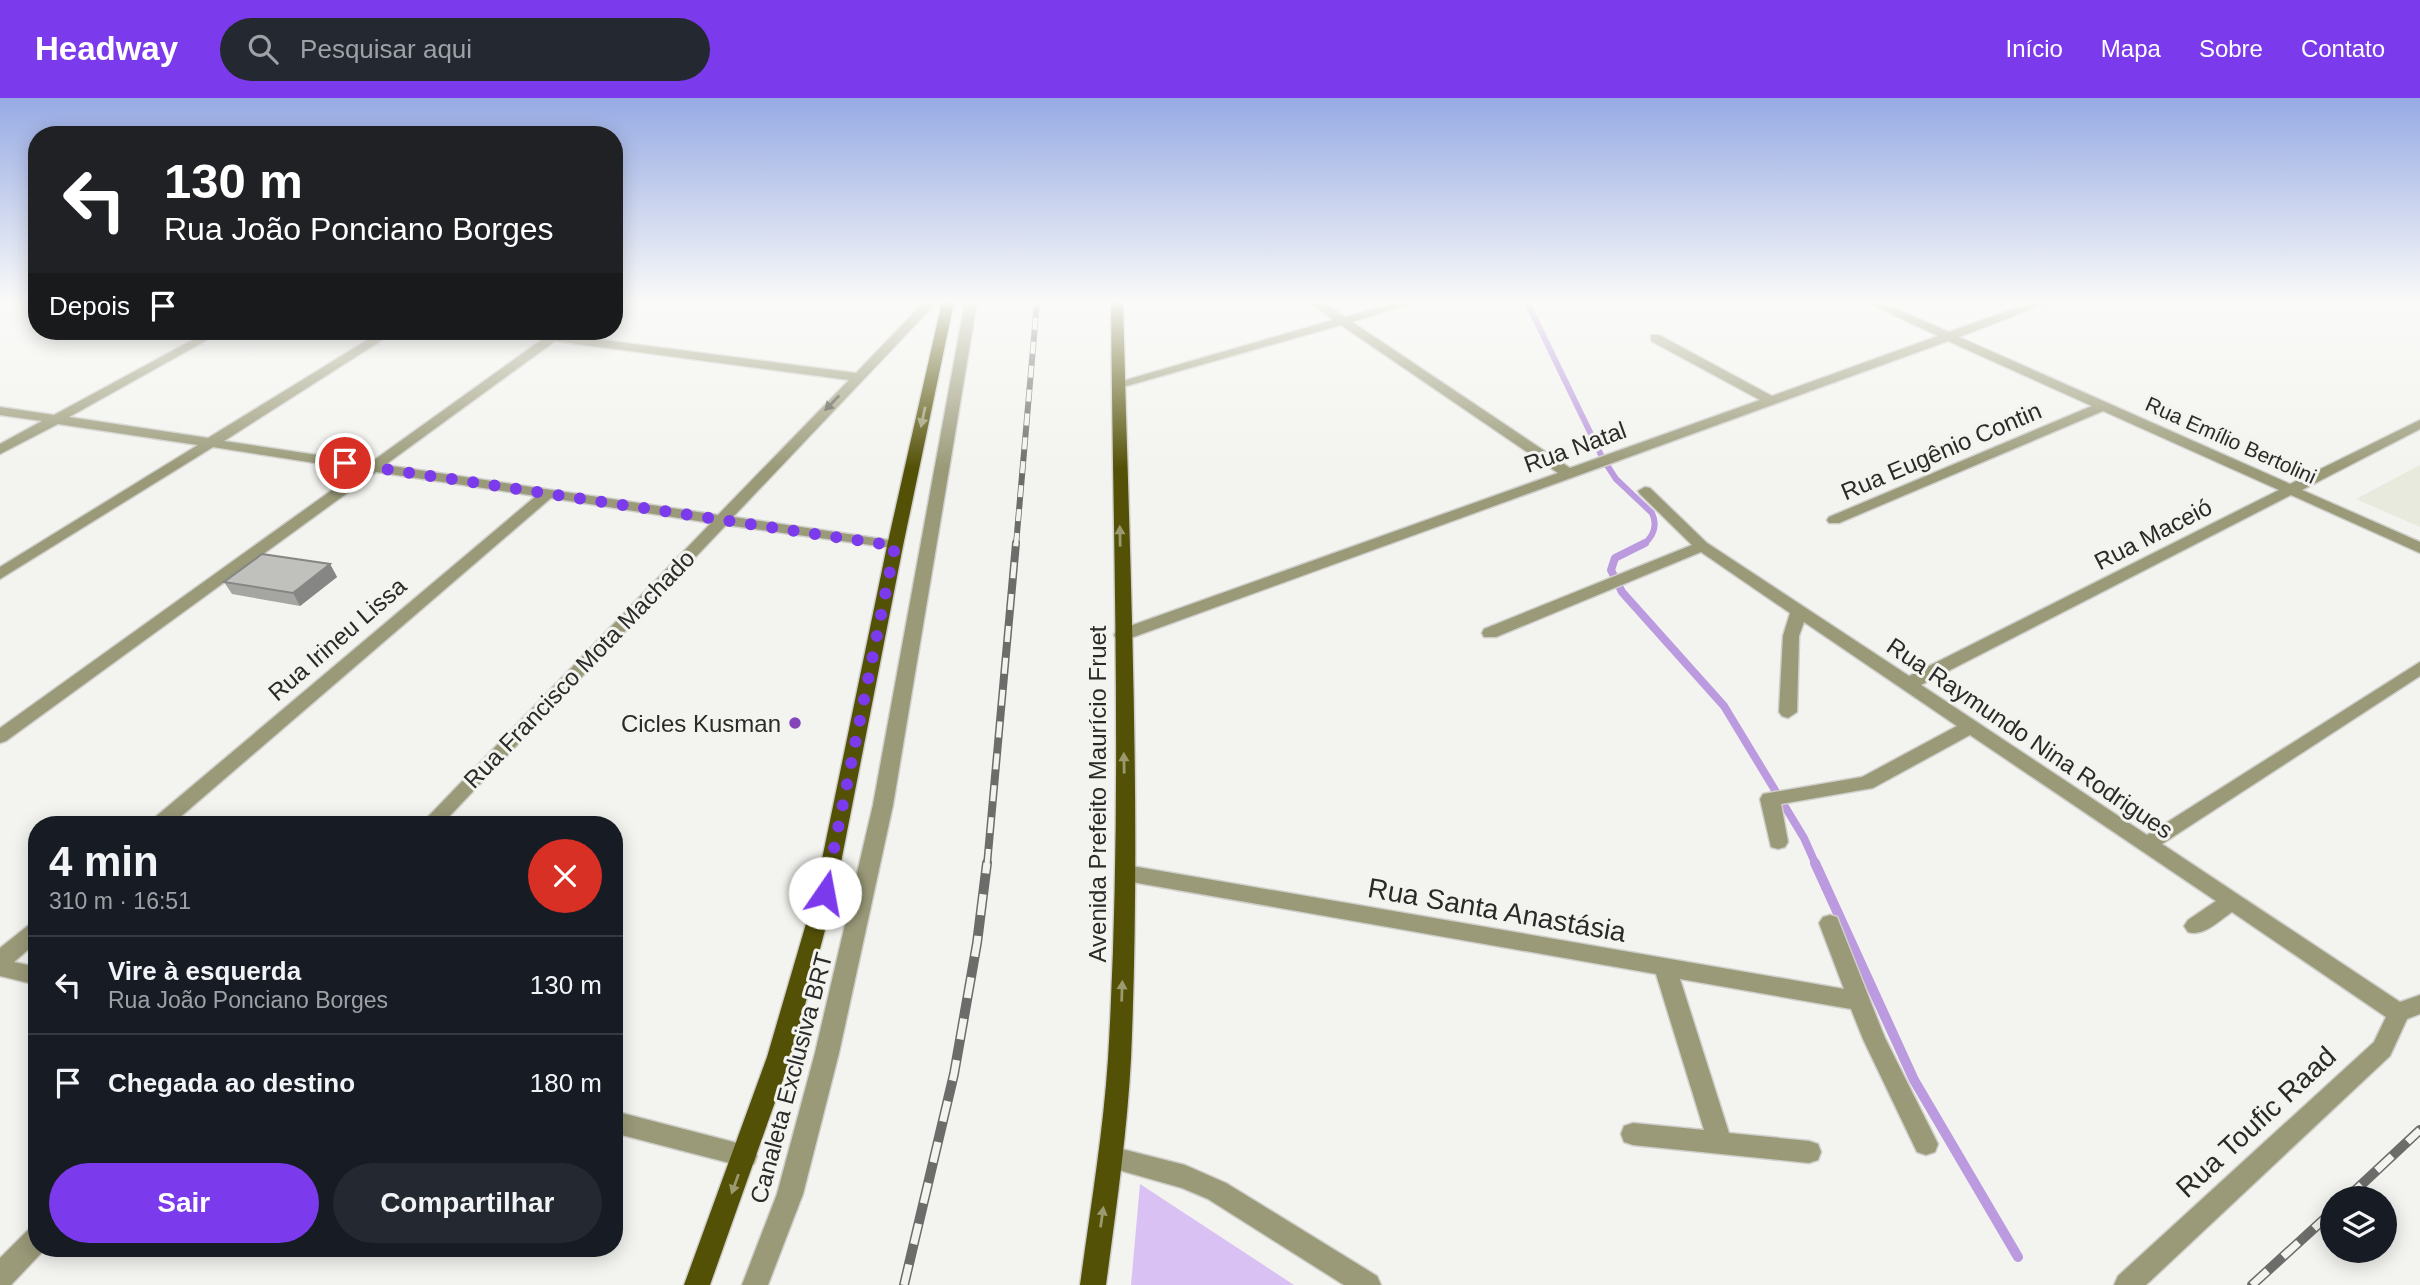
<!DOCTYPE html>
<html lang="pt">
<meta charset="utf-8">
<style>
:root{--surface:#171b24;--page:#242831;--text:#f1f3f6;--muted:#9ea1a6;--line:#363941;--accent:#7c3aed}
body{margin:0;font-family:Arial,sans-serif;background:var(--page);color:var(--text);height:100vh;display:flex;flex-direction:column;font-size:26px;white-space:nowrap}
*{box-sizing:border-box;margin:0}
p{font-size:23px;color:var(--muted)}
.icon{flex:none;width:38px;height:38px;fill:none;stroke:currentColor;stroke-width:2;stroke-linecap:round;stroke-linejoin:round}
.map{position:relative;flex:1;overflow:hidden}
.sheet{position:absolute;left:28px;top:718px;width:595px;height:441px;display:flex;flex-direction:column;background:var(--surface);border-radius:28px;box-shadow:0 4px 18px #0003}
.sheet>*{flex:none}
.banner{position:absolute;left:28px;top:28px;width:595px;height:214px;border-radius:28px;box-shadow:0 4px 18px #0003;background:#202124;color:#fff;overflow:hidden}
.controls{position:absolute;left:2320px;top:1088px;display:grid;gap:14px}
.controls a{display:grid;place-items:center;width:77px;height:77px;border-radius:50%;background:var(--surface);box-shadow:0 4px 18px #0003;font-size:35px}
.pin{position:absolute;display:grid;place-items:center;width:60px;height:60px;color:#fff;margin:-30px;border:4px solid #fff;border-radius:50%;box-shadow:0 2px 7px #0007}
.me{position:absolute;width:77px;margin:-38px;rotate:12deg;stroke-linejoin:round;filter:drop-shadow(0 0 5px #0008)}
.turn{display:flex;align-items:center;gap:24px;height:147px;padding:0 21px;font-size:32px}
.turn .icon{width:91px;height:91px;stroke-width:2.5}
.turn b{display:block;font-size:49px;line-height:60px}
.then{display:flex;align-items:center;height:66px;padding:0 21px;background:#0003;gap:14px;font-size:26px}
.round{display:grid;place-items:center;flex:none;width:74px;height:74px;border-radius:37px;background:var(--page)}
.headline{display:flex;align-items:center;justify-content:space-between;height:119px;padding:0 21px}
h1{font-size:42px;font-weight:700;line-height:52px}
.action{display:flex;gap:14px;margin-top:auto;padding:14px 21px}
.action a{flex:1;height:80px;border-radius:42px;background:var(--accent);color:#fff;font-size:28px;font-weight:700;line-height:80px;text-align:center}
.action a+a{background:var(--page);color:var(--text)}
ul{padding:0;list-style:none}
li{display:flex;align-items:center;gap:21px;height:98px;padding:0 21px;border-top:2px solid var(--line)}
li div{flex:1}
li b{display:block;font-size:26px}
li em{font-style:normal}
header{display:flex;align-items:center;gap:42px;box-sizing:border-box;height:98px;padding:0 35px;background:var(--accent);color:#fff}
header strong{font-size:33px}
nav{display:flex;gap:38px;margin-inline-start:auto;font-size:24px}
.search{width:490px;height:63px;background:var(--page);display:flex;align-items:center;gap:18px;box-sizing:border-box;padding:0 24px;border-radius:38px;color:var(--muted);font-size:26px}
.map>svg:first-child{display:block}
</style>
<header>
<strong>Headway</strong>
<div class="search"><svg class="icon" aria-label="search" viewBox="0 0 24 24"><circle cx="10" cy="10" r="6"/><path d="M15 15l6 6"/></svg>Pesquisar aqui</div>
<nav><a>Início</a><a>Mapa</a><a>Sobre</a><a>Contato</a></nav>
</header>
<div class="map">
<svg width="2420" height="1187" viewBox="0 0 2420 1187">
<rect width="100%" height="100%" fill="#f3f3ef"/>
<polygon fill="#e9eade" points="2420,367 2420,429 2356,401"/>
<polygon fill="#d9c2f3" points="1140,1086 1294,1187 1131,1187"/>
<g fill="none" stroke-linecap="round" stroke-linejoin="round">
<path stroke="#bb9adf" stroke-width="6" d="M 1527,204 L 1603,361 L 1616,381 L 1652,415 C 1658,428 1654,438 1643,447"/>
<polyline stroke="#bb9adf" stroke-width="8" points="1645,445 1615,460 1611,472 1622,494 1724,608 1804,740 1816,767"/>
<polyline stroke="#bb9adf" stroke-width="10" points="1815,765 1914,982 2018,1159"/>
<g stroke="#cfcfcb" stroke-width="3">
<g id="minor">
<path d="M 924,204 L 937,204 L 733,419 L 895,443 L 900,445 L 903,448 L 900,451 L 726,427 L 442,726 L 421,726 L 711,425 L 551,400 L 172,726 L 150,726 L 153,721 L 536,398 L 376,374 L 6,643 L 0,645 L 0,630 L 360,372 L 213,349 L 0,481 L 0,469 L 198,347 L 58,326 L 0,356 L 0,346 L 42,323 L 0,317 L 0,309 L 54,317 L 209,233 L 223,233 L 69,319 L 208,340 L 382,233 L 396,233 L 224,343 L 370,365 L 554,233 L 567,233 L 563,237 L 856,275 ZM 555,243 L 849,282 L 718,417 L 385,367 Z"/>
<polygon points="965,204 977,204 893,707 839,955 803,1096 768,1187 742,1187 777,1096 815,955 873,707"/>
<path d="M 1309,204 L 1323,204 L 1345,219 L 1397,204 L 1416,204 L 1352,224 L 1570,370 L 1760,302 L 1651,243 L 1651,237 L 1659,237 L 1772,298 L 1938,238 L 1865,204 L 1881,204 L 1949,234 L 2033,204 L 2050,204 L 1959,239 L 2290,386 L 2420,322 L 2420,331 L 2302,392 L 2420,444 L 2420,455 L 2291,397 L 1921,587 L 2147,737 L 2420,564 L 2420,578 L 2162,746 L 2400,904 L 2420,897 L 2420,916 L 2407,921 L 2390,958 L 2146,1187 L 2114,1187 L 2118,1178 L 2374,944 L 2386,919 L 2232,814 C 2219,823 2203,839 2188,834 L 2184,828 L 2188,822 L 2216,803 L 1970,637 L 1873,690 L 1781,706 L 1788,744 L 1785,749 L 1778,751 L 1771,749 L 1760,701 L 1763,696 L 1862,679 L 1957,628 L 1804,524 L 1799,538 L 1797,614 L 1788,620 L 1782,618 L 1779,614 L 1783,538 L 1790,515 L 1701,454 L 1496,539 L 1484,539 L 1482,535 L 1484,531 L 1692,447 L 1640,396 L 1638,393 L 1645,389 L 1650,390 L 1707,445 L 1909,578 L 2279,392 L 2103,313 L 1839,425 L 1829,425 L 1827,422 L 1829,419 L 2092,308 L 1948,243 L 1128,541 L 1116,541 L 1114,537 L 1116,533 L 1558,375 L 1341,227 L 1123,289 L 1118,290 L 1112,286 L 1333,222 Z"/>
<polygon points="1126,767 1844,891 1819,825 1823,819 1830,817 1837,819 1885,940 1938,1046 1935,1054 1926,1057 1917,1054 1863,941 1851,911 1680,881 1729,1035 1809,1043 1818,1046 1821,1054 1818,1062 1809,1065 1633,1047 1624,1044 1621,1036 1624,1028 1633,1025 1704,1032 1656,876 1126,783 1119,780 1116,775 1119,770"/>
<polygon points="37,824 37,844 14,864 37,869 37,887 0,878 0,850 30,826"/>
<polygon points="614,1013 745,1047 754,1050 757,1058 754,1066 745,1069 614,1035"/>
<polygon points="1110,1048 1185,1067 1226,1085 1377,1178 1381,1187 1344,1187 1208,1101 1182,1090 1101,1067 1098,1059 1101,1051"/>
<polygon points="37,1129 37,1150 46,1150 11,1187 0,1187 0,1160 28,1132"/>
</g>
</g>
<g stroke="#cfcfcb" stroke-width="3">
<g id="major">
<polygon points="942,204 954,204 903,448 835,795 791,959 710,1187 684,1187 767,959 815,795 887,448"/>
<path d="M 1111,204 L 1123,204 C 1129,456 1142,709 1131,961 C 1127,1036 1116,1112 1106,1187 L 1080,1187 C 1090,1112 1103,1037 1108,961 C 1123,709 1113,456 1111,204 Z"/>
</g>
</g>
<use href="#minor" fill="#9a9a79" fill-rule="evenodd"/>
<use href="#major" fill="#535106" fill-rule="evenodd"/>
<g stroke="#6c6c6a" stroke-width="6">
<polyline id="rail-far2" points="1016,447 1037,204"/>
</g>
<g stroke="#6c6c6a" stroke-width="8">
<polyline id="rail-far1" points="987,767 1016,445"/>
</g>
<g stroke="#6c6c6a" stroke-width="10">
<g id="rail">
<polyline points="2346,1101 2420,1032"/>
<polyline points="904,1187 954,976 977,845 987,765"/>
<polyline points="2252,1187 2333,1113"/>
</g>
</g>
<use href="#rail-far2" stroke="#f3f3ef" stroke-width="4.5" stroke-dasharray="12" stroke-linecap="butt"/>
<use href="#rail-far1" stroke="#f3f3ef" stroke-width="5" stroke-dasharray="16" stroke-linecap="butt"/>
<use href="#rail" stroke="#f3f3ef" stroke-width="7" stroke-dasharray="21" stroke-linecap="butt"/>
</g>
<polygon fill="#a5a5a2" points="330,466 337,479 300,508 232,496 224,484"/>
<polygon fill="#868684" points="330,466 337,479 300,508 293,495"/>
<polygon fill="#c0c0bc" stroke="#868684" stroke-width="2" points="262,456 330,466 293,495 224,484"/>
<defs><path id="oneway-solid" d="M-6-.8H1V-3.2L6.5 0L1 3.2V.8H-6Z" transform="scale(1.75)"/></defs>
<use fill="#515145" href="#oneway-solid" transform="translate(832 305) rotate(134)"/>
<g fill="#9b9a6f">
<use href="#oneway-solid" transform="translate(923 319) rotate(102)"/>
<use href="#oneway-solid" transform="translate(1120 438) rotate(-91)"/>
<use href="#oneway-solid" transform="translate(1124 665) rotate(-91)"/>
<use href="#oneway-solid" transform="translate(1122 893) rotate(-88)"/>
<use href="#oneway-solid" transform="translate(735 1086) rotate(110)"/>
<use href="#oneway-solid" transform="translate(1102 1119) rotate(-82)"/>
</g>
<linearGradient id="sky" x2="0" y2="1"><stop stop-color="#96aae4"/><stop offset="0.55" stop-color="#fafaf8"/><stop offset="1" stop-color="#fafaf8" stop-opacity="0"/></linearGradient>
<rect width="2420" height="370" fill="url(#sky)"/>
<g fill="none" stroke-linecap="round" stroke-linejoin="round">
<polyline stroke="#7c3aed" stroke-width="12" stroke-dasharray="0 21.6" points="345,365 895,448 825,795"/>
</g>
<circle fill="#8445ba" stroke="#f3f3ef" stroke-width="2.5" cx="795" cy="625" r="7"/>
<g text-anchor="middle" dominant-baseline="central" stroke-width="6" stroke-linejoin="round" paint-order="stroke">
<g font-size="21" fill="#2a2a29" stroke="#f3f3ef">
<text transform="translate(2231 342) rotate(24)">Rua Emílio Bertolini</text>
</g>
<g font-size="24" fill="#2a2a29" stroke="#f3f3ef">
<text transform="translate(1575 349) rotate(-20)">Rua Natal</text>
<text transform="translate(1941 353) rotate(-23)">Rua Eugênio Contin</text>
<text transform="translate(2153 436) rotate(-27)">Rua Maceió</text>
<text transform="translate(337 541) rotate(-41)">Rua Irineu Lissa</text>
<text transform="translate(579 571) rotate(-46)">Rua Francisco Mota Machado</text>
<text transform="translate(2030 640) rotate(34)">Rua Raymundo Nina Rodrigues</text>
<text transform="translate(1097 696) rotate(-90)">Avenida Prefeito Maurício Fruet</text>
<text transform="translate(791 980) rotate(-75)">Canaleta Exclusiva BRT</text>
</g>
<g font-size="24" fill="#2a2a29" stroke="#f3f3ef" text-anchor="end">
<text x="781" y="625">Cicles Kusman</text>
</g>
<g font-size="28" fill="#2a2a29" stroke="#f3f3ef">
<text transform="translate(1497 812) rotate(10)">Rua Santa Anastásia</text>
<text transform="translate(2256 1024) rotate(-43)">Rua Toufic Raad</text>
</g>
</g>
</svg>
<div class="controls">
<a><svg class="icon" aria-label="layers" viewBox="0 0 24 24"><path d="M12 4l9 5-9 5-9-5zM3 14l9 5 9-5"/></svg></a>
</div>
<div class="pin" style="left:345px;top:365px;background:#d93025"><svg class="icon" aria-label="arrive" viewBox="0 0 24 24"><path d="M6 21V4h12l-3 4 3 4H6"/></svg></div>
<svg class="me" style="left:825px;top:795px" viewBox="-20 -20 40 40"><circle r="19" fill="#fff"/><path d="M0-13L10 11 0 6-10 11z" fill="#7c3aed"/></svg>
<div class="banner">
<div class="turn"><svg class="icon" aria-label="left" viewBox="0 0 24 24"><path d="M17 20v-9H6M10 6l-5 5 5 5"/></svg><div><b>130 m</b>Rua João Ponciano Borges</div></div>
<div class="then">Depois<svg class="icon" aria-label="arrive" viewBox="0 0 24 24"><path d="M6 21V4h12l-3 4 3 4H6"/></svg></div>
</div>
<section class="sheet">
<div class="headline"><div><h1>4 min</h1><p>310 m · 16:51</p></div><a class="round" style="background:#d93025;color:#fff"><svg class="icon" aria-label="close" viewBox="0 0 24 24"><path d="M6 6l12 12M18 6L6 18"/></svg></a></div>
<ul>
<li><svg class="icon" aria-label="left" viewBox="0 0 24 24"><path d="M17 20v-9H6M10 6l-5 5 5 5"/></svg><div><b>Vire à esquerda</b><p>Rua João Ponciano Borges</p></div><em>130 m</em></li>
<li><svg class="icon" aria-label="arrive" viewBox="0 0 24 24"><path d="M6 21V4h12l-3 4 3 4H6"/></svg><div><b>Chegada ao destino</b></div><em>180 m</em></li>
</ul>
<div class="action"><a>Sair</a><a>Compartilhar</a></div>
</section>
</div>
